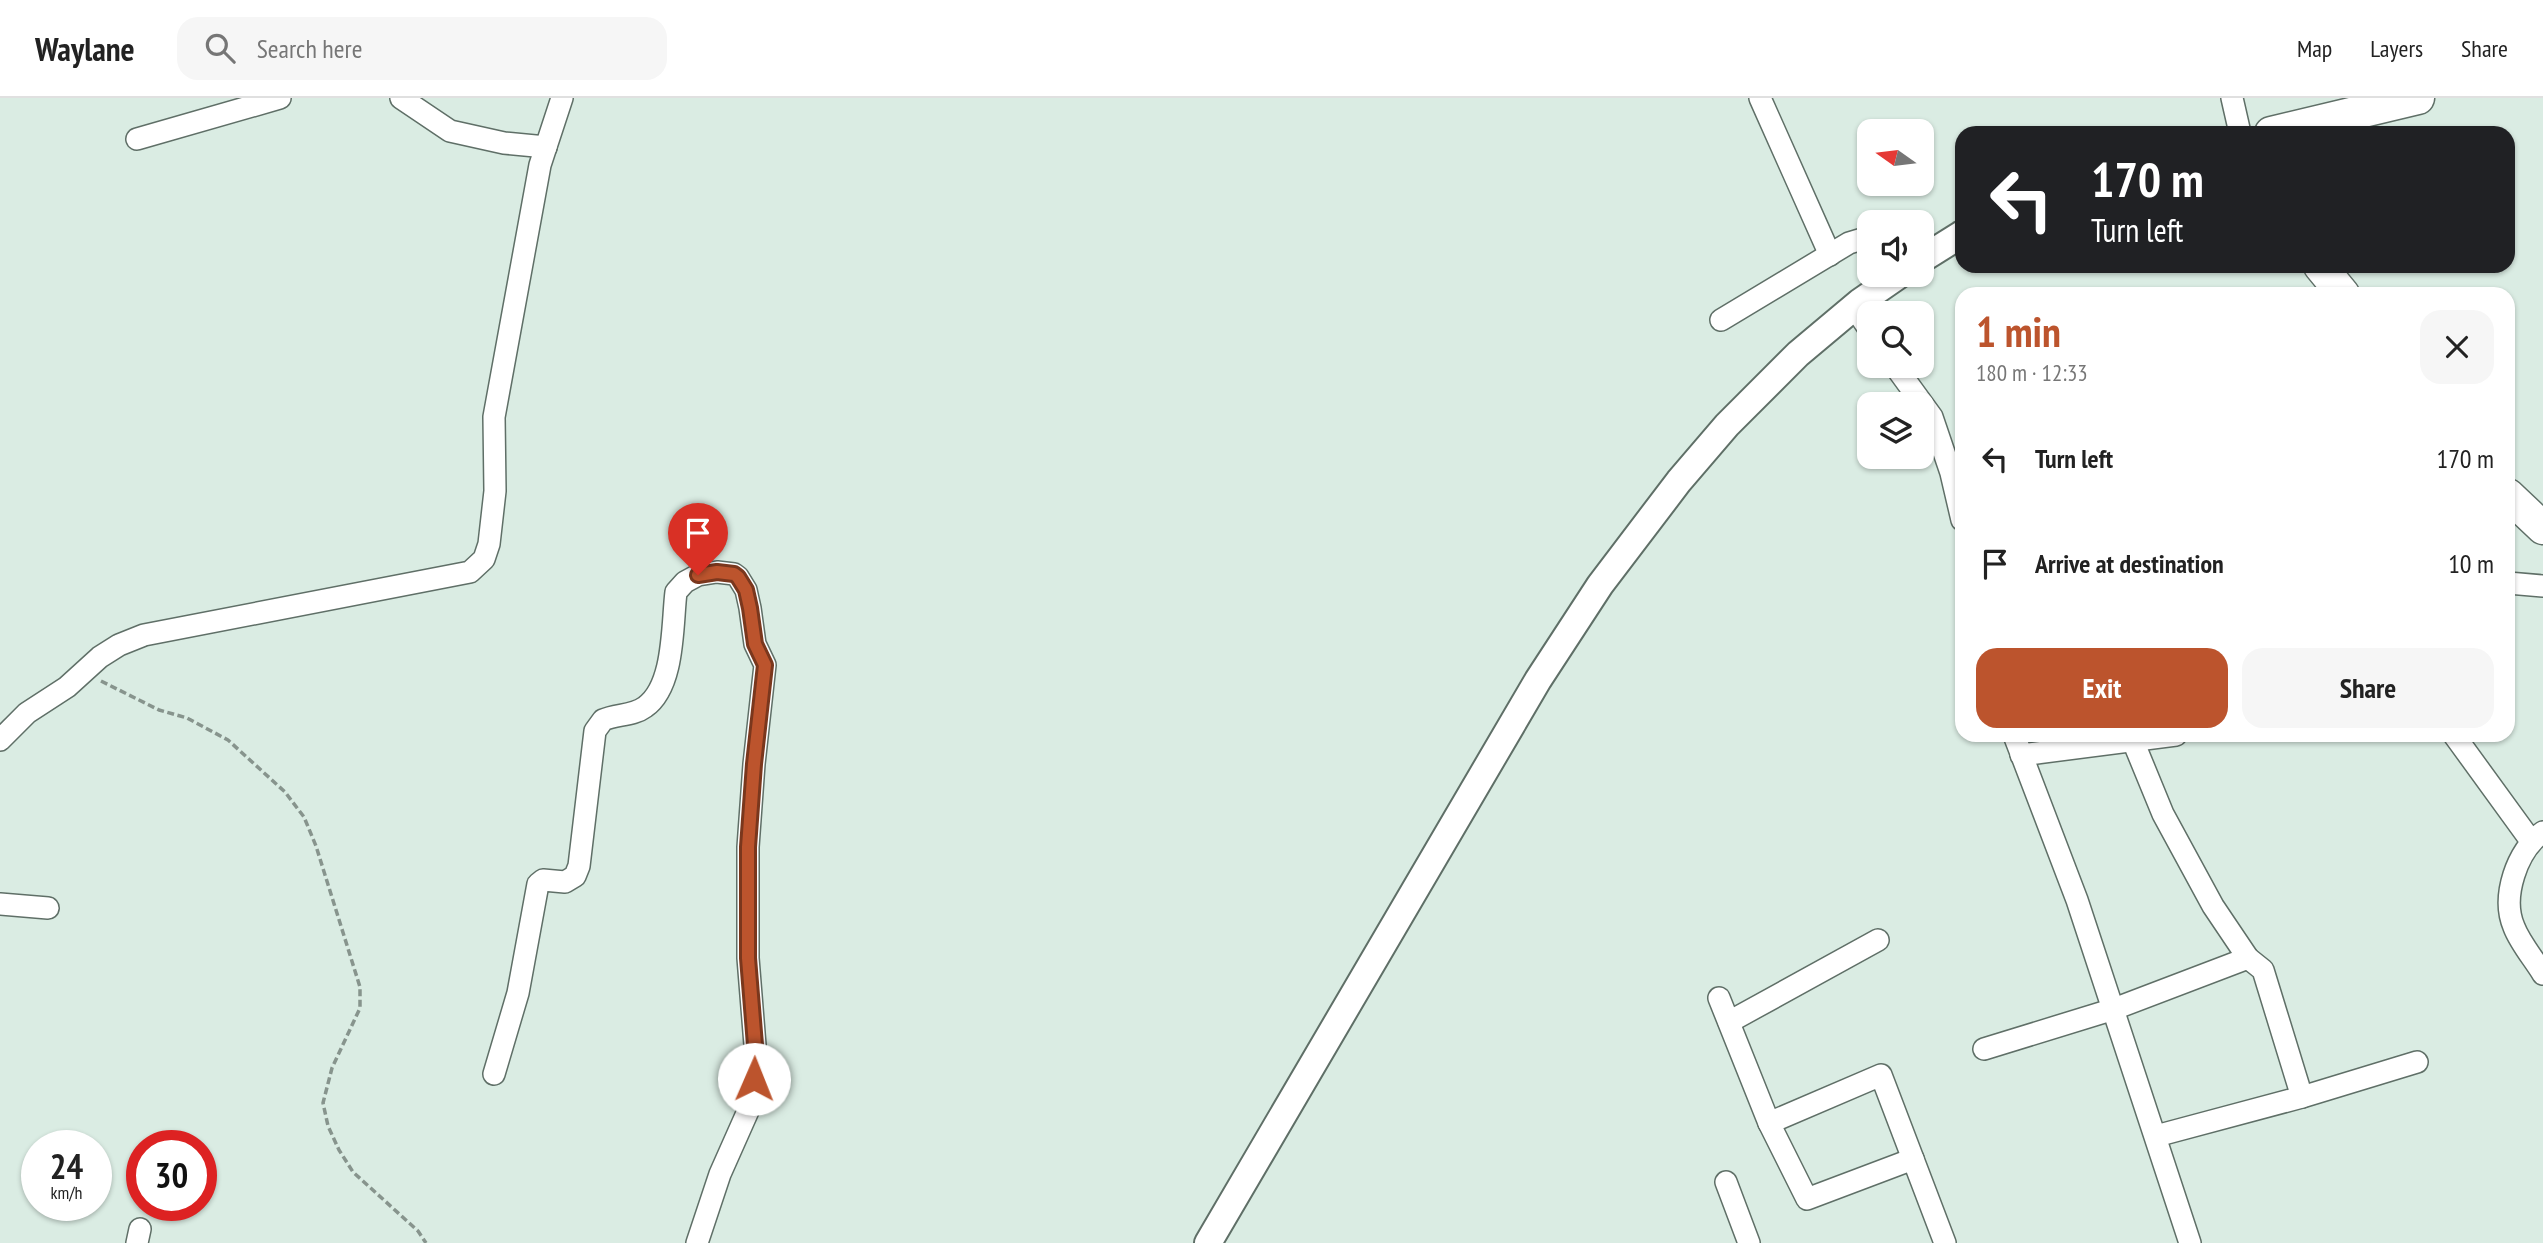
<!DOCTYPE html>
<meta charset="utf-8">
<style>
:root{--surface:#fff;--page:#f6f6f6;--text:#222;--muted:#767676;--line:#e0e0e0;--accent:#bc542d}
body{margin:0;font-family:"PT Sans Narrow",sans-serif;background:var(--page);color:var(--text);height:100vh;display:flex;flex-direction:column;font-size:26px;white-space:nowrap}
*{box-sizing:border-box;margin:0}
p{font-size:23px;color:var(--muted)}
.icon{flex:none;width:38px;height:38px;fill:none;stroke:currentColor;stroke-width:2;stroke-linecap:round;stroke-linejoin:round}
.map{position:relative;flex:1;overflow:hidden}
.sheet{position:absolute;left:1955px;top:189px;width:560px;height:455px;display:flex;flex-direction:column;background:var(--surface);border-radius:21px;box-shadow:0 2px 5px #0004}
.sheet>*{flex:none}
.top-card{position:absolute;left:1955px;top:28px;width:560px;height:147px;border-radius:21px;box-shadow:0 2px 5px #0004;background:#202124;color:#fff;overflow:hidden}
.needle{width:46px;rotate:284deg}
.tools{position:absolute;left:1857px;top:21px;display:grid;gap:14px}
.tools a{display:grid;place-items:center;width:77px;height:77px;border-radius:14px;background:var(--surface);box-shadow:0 2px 5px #0004;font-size:35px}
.speed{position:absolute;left:21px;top:1032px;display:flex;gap:14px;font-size:35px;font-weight:700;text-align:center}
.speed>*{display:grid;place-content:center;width:91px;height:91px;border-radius:50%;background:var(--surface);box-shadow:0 2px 5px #0004;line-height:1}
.speed small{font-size:18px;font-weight:400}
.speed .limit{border:10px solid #d22;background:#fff;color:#111}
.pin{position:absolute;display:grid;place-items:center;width:60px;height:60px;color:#fff;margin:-72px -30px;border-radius:50% 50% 50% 0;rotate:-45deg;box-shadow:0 0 7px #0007}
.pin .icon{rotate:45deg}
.me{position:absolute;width:77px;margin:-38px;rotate:1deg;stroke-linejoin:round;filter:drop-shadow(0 0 5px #0008)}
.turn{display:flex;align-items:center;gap:24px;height:147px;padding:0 21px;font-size:32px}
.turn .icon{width:91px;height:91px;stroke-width:2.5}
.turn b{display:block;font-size:49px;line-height:60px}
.round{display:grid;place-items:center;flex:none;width:74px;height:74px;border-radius:21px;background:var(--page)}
.overview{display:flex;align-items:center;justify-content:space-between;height:119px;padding:0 21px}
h1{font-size:42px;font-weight:600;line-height:52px;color:var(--accent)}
.primary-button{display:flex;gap:14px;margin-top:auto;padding:14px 21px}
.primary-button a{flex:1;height:80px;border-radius:21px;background:var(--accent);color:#fff;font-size:28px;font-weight:600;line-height:80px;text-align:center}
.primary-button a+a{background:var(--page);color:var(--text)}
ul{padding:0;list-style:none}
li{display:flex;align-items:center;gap:21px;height:105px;padding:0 21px}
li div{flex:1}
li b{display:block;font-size:26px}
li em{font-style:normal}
header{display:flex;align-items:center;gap:42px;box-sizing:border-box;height:98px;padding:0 35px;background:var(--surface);border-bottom:2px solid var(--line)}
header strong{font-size:33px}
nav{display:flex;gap:38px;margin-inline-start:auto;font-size:24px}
.search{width:490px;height:63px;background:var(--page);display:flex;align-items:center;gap:18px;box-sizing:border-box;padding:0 24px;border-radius:21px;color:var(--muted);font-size:26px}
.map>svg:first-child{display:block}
</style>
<header>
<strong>Waylane</strong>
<div class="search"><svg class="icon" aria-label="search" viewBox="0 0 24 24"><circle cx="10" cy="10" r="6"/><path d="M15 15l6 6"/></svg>Search here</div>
<nav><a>Map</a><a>Layers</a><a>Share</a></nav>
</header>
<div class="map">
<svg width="2543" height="1145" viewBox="0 0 2543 1145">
<rect width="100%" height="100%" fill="#daece3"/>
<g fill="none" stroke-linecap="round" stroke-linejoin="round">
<g stroke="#5f6f67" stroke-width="24">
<g id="minor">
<polyline points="401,0 450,33 504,45 546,49"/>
<polyline points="1760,0 1830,157"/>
<polyline points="2232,0 2240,35"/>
<polyline points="137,41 280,0"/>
<polyline points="1854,209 1869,231"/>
<polyline points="1721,222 1849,145 1869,139"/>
<polyline points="1895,268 1932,319 1951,375 1962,422"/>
<polyline points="2508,485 2543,488"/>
<polyline points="2014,637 2077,802 2190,1145"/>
<polyline points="2454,637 2531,743"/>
<polyline points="0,642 27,615 67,589 100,559 119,547 144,537 470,474 484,461 489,446 495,393 494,319 540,67 562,0"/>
<polyline points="2133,643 2163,716 2213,808 2248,860 2263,872 2302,999"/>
<polyline points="2021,657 2176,637"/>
<path d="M 2543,734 C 2517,752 2501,799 2514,829 C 2520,845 2534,861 2543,876"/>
<polyline points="0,806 48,810"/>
<polyline points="1719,900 1769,1025 1807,1101 1913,1061"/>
<polyline points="1729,924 1878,842"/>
<polyline points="1984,951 2114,911 2248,860"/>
<path d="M 494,976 L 518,895 L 538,786 L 543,782 L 565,784 L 575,778 L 579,768 L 595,633 L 603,622 C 616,616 633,618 645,609 C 675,588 672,526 676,494 L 685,484 L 698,477 L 717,474 L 734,476 L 738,479 L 746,492 L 750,510 L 755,546 L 765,567 L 754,666 L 748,749 L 748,860 L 755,947 L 752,1004 L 720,1076 L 697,1145"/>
<polyline points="1769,1025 1881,977 1945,1145"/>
<polyline points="2156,1038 2302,999 2417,964"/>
<polyline points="1726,1084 1749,1145"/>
<polyline points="137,1145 140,1131"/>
</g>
</g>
<g stroke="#5f6f67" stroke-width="30">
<g id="major">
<polyline points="1922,161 1962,136"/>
<polyline points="1208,1145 1538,582 1600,487 1679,383 1727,327 1798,256 1860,204 1899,177"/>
</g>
</g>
<g stroke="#5f6f67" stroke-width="35">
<g id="highway">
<polyline points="2271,35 2418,0"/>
<polyline points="2320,168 2343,196"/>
<polyline points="2508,397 2543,430"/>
</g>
</g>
<polyline stroke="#87948d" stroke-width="3.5" stroke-dasharray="7 3.5" stroke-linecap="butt" points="101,583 159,612 187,620 228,642 285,694 304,719 316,748 360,889 360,910 332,970 323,1005 328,1028 339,1052 353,1074 418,1133 426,1145"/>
<use href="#minor" stroke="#fff" stroke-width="21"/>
<use href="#major" stroke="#fff" stroke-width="26"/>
<use href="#highway" stroke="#fff" stroke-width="32"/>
</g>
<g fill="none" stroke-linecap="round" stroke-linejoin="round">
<g stroke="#7a371d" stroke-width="18">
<polyline id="route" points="698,477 717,474 734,476 738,479 746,492 750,510 755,546 765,567 754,666 748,749 748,860 755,947 754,981"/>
</g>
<use href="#route" stroke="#bc542d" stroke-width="12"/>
</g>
</svg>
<div class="tools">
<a><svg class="needle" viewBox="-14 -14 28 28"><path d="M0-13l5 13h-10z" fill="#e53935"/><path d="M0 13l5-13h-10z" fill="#767676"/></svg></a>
<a><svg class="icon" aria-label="sound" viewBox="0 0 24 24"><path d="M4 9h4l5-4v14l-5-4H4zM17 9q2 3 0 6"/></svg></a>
<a><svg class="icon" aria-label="search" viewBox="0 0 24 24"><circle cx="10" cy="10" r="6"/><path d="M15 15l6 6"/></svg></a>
<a><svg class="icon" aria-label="layers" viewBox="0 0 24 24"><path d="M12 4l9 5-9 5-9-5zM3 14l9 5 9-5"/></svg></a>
</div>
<div class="speed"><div>24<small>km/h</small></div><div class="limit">30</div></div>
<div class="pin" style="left:698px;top:477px;background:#d93025"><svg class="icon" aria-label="arrive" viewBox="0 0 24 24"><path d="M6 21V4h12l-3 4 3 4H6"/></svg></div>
<svg class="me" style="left:754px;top:981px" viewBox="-20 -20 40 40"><circle r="19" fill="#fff"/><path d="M0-13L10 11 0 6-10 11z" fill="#bc542d"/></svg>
<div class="top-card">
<div class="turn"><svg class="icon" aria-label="left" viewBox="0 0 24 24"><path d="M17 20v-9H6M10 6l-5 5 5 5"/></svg><div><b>170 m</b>Turn left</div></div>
</div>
<section class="sheet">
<div class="overview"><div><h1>1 min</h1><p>180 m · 12:33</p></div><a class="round"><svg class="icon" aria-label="close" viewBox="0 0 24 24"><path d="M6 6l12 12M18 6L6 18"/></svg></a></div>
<ul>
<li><svg class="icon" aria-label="left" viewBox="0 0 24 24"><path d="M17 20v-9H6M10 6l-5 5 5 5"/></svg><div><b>Turn left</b></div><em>170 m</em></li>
<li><svg class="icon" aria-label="arrive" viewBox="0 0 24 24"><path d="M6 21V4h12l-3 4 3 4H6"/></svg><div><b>Arrive at destination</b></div><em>10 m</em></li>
</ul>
<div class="primary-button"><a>Exit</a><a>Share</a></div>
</section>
</div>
